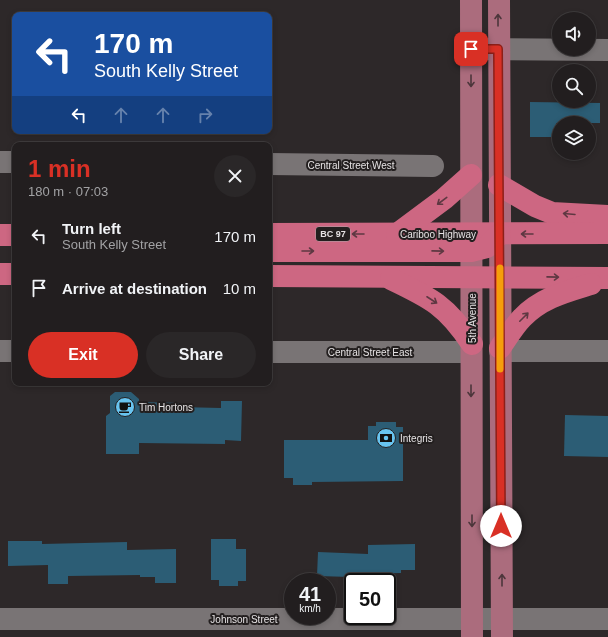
<!DOCTYPE html>
<meta charset="utf-8">
<style>
:root{--surface:#221e1f;--page:#2a2728;--text:#f1f3f6;--muted:#a2a2a4;--line:#3f3c3d;--accent:#d93025}
body{margin:0;font-family:Arial,sans-serif;background:var(--page);color:var(--text);height:100vh;display:flex;flex-direction:column;font-size:15px;white-space:nowrap}
*{box-sizing:border-box;margin:0}
p{font-size:13px;color:var(--muted)}
.icon{flex:none;width:22px;height:22px;fill:none;stroke:currentColor;stroke-width:2;stroke-linecap:round;stroke-linejoin:round}
.map{position:relative;flex:1;overflow:hidden}
.details{position:absolute;left:12px;top:142px;width:260px;height:244px;display:flex;flex-direction:column;background:var(--surface);border-radius:8px;box-shadow:0 2px 6px #0003,0 0 0 1px var(--line)}
.details>*{flex:none}
.guide{position:absolute;left:12px;top:12px;width:260px;height:122px;border-radius:8px;box-shadow:0 2px 6px #0003,0 0 0 1px var(--line);background:#1a4fa0;color:#fff;overflow:hidden}
.tools{position:absolute;left:552px;top:12px;display:grid;gap:8px}
.tools a{display:grid;place-items:center;width:44px;height:44px;border-radius:50%;background:var(--surface);box-shadow:0 2px 6px #0003,0 0 0 1px var(--line);font-size:20px}
.speed{position:absolute;left:284px;top:573px;display:flex;gap:8px;font-size:20px;font-weight:700;text-align:center}
.speed>*{display:grid;place-content:center;width:52px;height:52px;border-radius:50%;background:var(--surface);box-shadow:0 2px 6px #0003,0 0 0 1px var(--line);line-height:1}
.speed small{font-size:10px;font-weight:400}
.speed .limit{border:2px solid #111;border-radius:6px;background:#fff;color:#111}
.pin{position:absolute;display:grid;place-items:center;width:34px;height:34px;color:#fff;margin:-17px;border-radius:8px;box-shadow:0 2px 6px #0006}
.me{position:absolute;width:44px;margin:-22px;rotate:0deg;stroke-linejoin:round;filter:drop-shadow(0 0 3px #0008)}
.turn{display:flex;align-items:center;gap:14px;height:84px;padding:0 16px;font-size:18px}
.turn .icon{width:52px;height:52px;stroke-width:2.5}
.turn b{display:block;font-size:28px;line-height:34px}
.lanes{display:flex;align-items:center;height:38px;padding:0 16px;background:#0003;justify-content:center;gap:20px;direction:ltr}
.lanes .off{opacity:.35}
.round{display:grid;place-items:center;flex:none;width:42px;height:42px;border-radius:21px;background:var(--page)}
.headline{display:flex;align-items:center;justify-content:space-between;height:68px;padding:0 16px}
h1{font-size:24px;font-weight:700;line-height:30px;color:var(--accent)}
.cta{display:flex;gap:8px;margin-top:auto;padding:8px 16px}
.cta a{flex:1;height:46px;border-radius:24px;background:var(--accent);color:#fff;font-size:16px;font-weight:700;line-height:46px;text-align:center}
.cta a+a{background:var(--page);color:var(--text)}
ul{padding:0;list-style:none}
li{display:flex;align-items:center;gap:12px;height:52px;padding:0 16px}
li div{flex:1}
li b{display:block;font-size:15px}
li em{font-style:normal}
.map>svg:first-child{display:block}
</style>
<div class="map">
<svg width="608" height="637" viewBox="0 0 608 637">
<rect width="100%" height="100%" fill="#2d2829"/>
<g fill="#2c5d75">
<polygon points="530,102 600,103 600,123 556,123 556,137 530,137"/>
<polygon points="115,392 131,392 139,399 139,402 179,403 179,407 221,408 221,401 242,401 241,441 225,440 225,444 139,443 139,454 106,454 106,416 110,413 110,396"/>
<polygon points="565,415 608,416 608,457 564,456"/>
<polygon points="376,422 396,422 396,427 403,427 403,481 312,482 312,485 293,485 293,478 284,478 284,440 368,440 368,426 376,426"/>
<polygon points="211,539 236,539 236,549 246,549 246,581 238,581 238,586 219,586 219,580 211,580"/>
<polygon points="8,541 42,541 42,544 127,542 127,550 176,549 176,583 155,583 155,577 140,577 140,575 68,576 68,584 48,584 48,565 8,566"/>
<polygon points="415,544 415,570 401,570 401,573 351,574 351,577 317,576 318,552 368,554 368,545"/>
</g>
<g fill="none" stroke-linecap="round" stroke-linejoin="round">
<g stroke="#797475" stroke-width="22">
<polyline points="471,49 608,50"/>
<polyline points="0,162 15,162"/>
<polyline points="269,164 433,166"/>
<polyline points="0,351 15,351"/>
<polyline points="500,351 608,351"/>
<polyline points="269,352 471,352"/>
<polyline points="0,619 608,619"/>
</g>
<g stroke="#ab6c7d" stroke-width="22">
<polyline points="471,0 472,637"/>
<polyline points="499,0 502,637"/>
</g>
<g stroke="#cd6782" stroke-width="22">
<polyline points="499,185 535,206 552,213 608,216"/>
<polyline points="269,234 608,233"/>
<polyline points="397,234 444,199 471,175"/>
<polyline points="0,235 15,235"/>
<polyline points="269,251 471,251 487,247 500,234"/>
<polyline points="0,274 15,274"/>
<polyline points="269,276 608,278"/>
<path d="M 391,279 C 431,298 447,306 472,344"/>
<path d="M 500,348 C 507,338 514,326 522,318 C 541,298 565,292 591,284"/>
</g>
</g>
<defs><path id="oneway-shaft" d="M-6 0H5M1.5-3L5.5 0L1.5 3" fill="none" stroke-width="1.6" stroke-linecap="round" stroke-linejoin="round"/></defs>
<g stroke="#4c363b">
<use href="#oneway-shaft" transform="translate(498 20) rotate(-90)"/>
<use href="#oneway-shaft" transform="translate(471 81) rotate(90)"/>
<use href="#oneway-shaft" transform="translate(471 391) rotate(90)"/>
<use href="#oneway-shaft" transform="translate(472 521) rotate(90)"/>
<use href="#oneway-shaft" transform="translate(502 580) rotate(-90)"/>
</g>
<g stroke="#5e3842">
<use href="#oneway-shaft" transform="translate(442 201) rotate(143)"/>
<use href="#oneway-shaft" transform="translate(569 214) rotate(-175)"/>
<use href="#oneway-shaft" transform="translate(358 234) rotate(180)"/>
<use href="#oneway-shaft" transform="translate(527 234) rotate(180)"/>
<use href="#oneway-shaft" transform="translate(308 251)"/>
<use href="#oneway-shaft" transform="translate(438 251) rotate(1)"/>
<use href="#oneway-shaft" transform="translate(553 277) rotate(1)"/>
<use href="#oneway-shaft" transform="translate(432 300) rotate(33)"/>
<use href="#oneway-shaft" transform="translate(524 317) rotate(-45)"/>
</g>
<g fill="none" stroke-linecap="round" stroke-linejoin="round">
<g stroke="#8d1f18" stroke-width="10">
<polyline id="route" points="471,49 498,49 501,526"/>
</g>
<use href="#route" stroke="#d93025" stroke-width="7"/>
<polyline stroke="#f59e0b" stroke-width="7" points="500,268 500,369"/>
</g>
<defs>
<g id="cafe-disc" transform="scale(1)"><circle r="9.5" fill="#68c4f0" stroke="#231f1f"/><path d="M-5.5-4.5H6V0H3Q3 3.5 0 3.5H-2.5Q-5.5 3.5-5.5 0ZM3-3.2v2h1.7v-2ZM-6 4.5H4V6H-6Z" fill="#111"/></g>
<g id="bank-disc" transform="scale(1)"><circle r="9.5" fill="#68c4f0" stroke="#231f1f"/><path d="M-6-4H6V4H-6ZM0-2.3a2.3 2.3 0 1 0 0 4.6a2.3 2.3 0 1 0 0-4.6Z" fill="#111"/></g>
</defs>
<g fill-rule="evenodd">
<use href="#cafe-disc" x="125" y="407"/>
<use href="#bank-disc" x="386" y="438"/>
</g>
<g text-anchor="middle" dominant-baseline="central" stroke-width="4" stroke-linejoin="round" paint-order="stroke">
<rect fill="#231f1f" stroke="#aca8a9" stroke-width="1" x="316" y="227" width="34" height="14" rx="3"/>
<g font-size="9" font-weight="bold" fill="#e6e3e4">
<text x="333" y="234">BC 97</text>
</g>
<g font-size="10" fill="#e6e3e4" stroke="#231f1f">
<text x="351" y="165">Central Street West</text>
<text x="438" y="234">Cariboo Highway</text>
<text transform="translate(472 318) rotate(-90)">5th Avenue</text>
<text x="370" y="352">Central Street East</text>
<text x="244" y="619">Johnson Street</text>
</g>
<g font-size="10" fill="#e6e3e4" stroke="#231f1f" text-anchor="start">
<text x="139" y="407">Tim Hortons</text>
<text x="400" y="438">Integris</text>
</g>
</g>
</svg>
<div class="tools">
<a><svg class="icon" aria-label="sound" viewBox="0 0 24 24"><path d="M4 9h4l5-4v14l-5-4H4zM17 9q2 3 0 6"/></svg></a>
<a><svg class="icon" aria-label="search" viewBox="0 0 24 24"><circle cx="10" cy="10" r="6"/><path d="M15 15l6 6"/></svg></a>
<a><svg class="icon" aria-label="layers" viewBox="0 0 24 24"><path d="M12 4l9 5-9 5-9-5zM3 14l9 5 9-5"/></svg></a>
</div>
<div class="speed"><div>41<small>km/h</small></div><div class="limit">50</div></div>
<div class="pin" style="left:471px;top:49px;background:#d93025"><svg class="icon" aria-label="arrive" viewBox="0 0 24 24"><path d="M6 21V4h12l-3 4 3 4H6"/></svg></div>
<svg class="me" style="left:501px;top:526px" viewBox="-20 -20 40 40"><circle r="19" fill="#fff"/><path d="M0-13L10 11 0 6-10 11z" fill="#d93025"/></svg>
<div class="guide">
<div class="turn"><svg class="icon" aria-label="left" viewBox="0 0 24 24"><path d="M17 20v-9H6M10 6l-5 5 5 5"/></svg><div><b>170 m</b>South Kelly Street</div></div>
<div class="lanes"><svg class="icon" aria-label="left" viewBox="0 0 24 24"><path d="M17 20v-9H6M10 6l-5 5 5 5"/></svg><svg class="icon off" aria-label="ahead" viewBox="0 0 24 24"><path d="M12 20V5M6 11l6-6 6 6"/></svg><svg class="icon off" aria-label="ahead" viewBox="0 0 24 24"><path d="M12 20V5M6 11l6-6 6 6"/></svg><svg class="icon off" aria-label="right" viewBox="0 0 24 24"><path d="M7 20v-9h11M14 6l5 5-5 5"/></svg></div>
</div>
<section class="details">
<div class="headline"><div><h1>1 min</h1><p>180 m · 07:03</p></div><a class="round"><svg class="icon" aria-label="close" viewBox="0 0 24 24"><path d="M6 6l12 12M18 6L6 18"/></svg></a></div>
<ul>
<li><svg class="icon" aria-label="left" viewBox="0 0 24 24"><path d="M17 20v-9H6M10 6l-5 5 5 5"/></svg><div><b>Turn left</b><p>South Kelly Street</p></div><em>170 m</em></li>
<li><svg class="icon" aria-label="arrive" viewBox="0 0 24 24"><path d="M6 21V4h12l-3 4 3 4H6"/></svg><div><b>Arrive at destination</b></div><em>10 m</em></li>
</ul>
<div class="cta"><a>Exit</a><a>Share</a></div>
</section>
</div>
